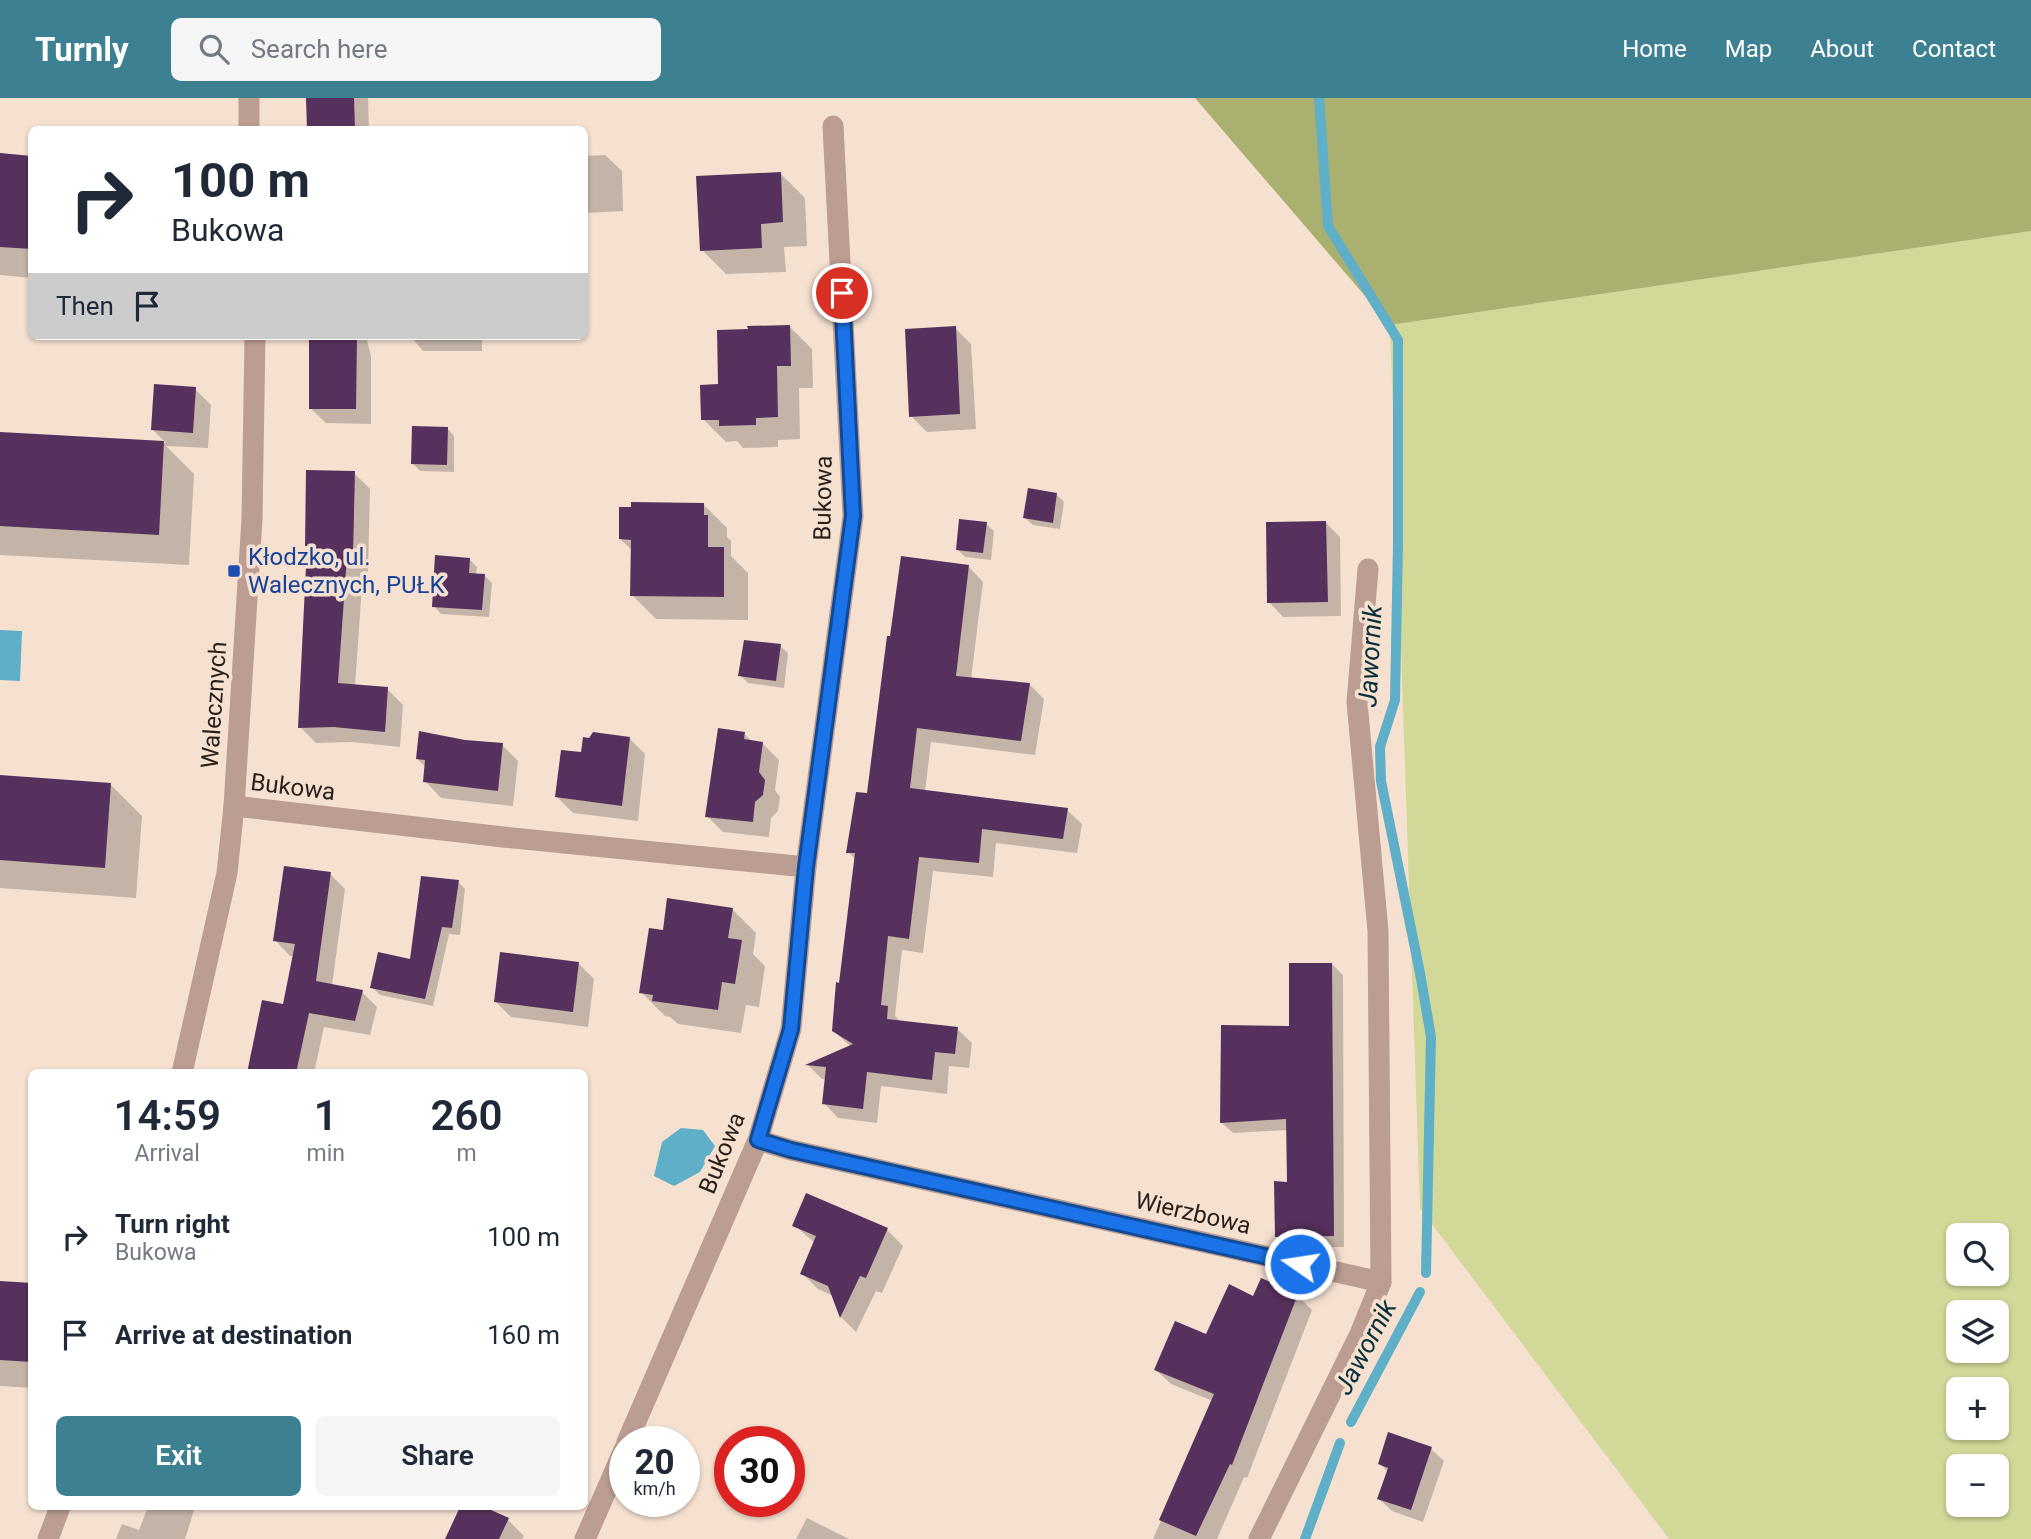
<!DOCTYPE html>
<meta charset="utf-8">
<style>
:root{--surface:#fff;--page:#f6f6f7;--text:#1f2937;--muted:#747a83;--accent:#3d8091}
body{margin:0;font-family:Roboto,sans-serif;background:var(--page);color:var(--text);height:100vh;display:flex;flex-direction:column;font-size:26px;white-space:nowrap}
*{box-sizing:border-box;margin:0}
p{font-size:23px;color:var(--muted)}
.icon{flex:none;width:38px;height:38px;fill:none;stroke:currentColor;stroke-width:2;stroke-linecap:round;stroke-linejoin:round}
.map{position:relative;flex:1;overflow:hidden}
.side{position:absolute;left:28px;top:971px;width:560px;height:441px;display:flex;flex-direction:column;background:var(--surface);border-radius:10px;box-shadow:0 2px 5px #0004}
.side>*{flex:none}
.banner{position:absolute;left:28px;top:28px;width:560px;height:214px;border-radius:10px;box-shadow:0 2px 5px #0004;background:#fff;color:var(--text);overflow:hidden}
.tools{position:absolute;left:1946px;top:1125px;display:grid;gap:14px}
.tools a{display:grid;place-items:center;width:63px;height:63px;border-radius:10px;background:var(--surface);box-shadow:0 2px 5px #0004;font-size:35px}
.speed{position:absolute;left:609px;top:1328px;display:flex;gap:14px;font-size:35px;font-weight:700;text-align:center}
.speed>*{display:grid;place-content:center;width:91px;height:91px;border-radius:50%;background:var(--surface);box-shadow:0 2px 5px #0004;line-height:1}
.speed small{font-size:18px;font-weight:400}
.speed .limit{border:10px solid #d22;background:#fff;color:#111}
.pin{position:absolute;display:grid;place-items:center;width:60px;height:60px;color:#fff;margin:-30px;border:4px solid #fff;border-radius:50%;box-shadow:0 2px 7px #0007}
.me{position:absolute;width:77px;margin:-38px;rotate:283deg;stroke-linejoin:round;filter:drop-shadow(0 0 5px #0008)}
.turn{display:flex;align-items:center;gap:24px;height:147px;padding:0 28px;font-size:32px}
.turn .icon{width:91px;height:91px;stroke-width:2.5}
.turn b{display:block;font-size:49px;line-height:60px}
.then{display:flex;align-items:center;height:66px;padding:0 28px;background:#0003;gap:14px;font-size:26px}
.eta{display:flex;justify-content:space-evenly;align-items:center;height:119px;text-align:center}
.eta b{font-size:42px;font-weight:600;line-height:49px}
.button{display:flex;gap:14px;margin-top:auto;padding:14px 28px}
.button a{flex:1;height:80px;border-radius:10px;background:var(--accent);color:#fff;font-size:28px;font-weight:600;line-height:80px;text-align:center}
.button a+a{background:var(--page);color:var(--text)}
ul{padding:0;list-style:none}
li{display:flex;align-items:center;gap:21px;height:98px;padding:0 28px}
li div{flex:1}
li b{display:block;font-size:26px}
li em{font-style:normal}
header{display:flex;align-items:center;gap:42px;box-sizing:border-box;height:98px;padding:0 35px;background:var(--accent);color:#fff}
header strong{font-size:33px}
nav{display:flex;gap:38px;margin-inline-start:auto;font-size:24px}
.search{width:490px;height:63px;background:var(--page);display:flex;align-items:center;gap:18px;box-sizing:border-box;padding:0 24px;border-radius:10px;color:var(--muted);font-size:26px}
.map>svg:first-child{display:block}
</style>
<header>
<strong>Turnly</strong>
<div class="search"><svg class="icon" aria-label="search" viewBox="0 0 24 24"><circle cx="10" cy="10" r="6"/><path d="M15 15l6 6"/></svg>Search here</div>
<nav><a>Home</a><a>Map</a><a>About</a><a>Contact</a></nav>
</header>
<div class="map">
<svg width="2031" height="1441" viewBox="0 0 2031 1441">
<rect width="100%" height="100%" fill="#f6e1d1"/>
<path fill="#d2d897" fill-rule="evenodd" d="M 2031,133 L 2031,1441 L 1669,1441 L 1420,1110 L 1390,227 ZM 1958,1138 L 1997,1138 L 1997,1176 L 1958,1176 ZM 1958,1214 L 1997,1214 L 1997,1253 L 1958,1253 ZM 1958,1292 L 1997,1292 L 1997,1330 L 1958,1330 ZM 1997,1368 L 1997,1407 L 1958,1407 L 1958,1368 Z"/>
<polygon fill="#aab06f" points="1195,0 2031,0 2031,133 1390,227"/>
<g fill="#5eafc7">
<polygon points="0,532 22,533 20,583 0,582"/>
<polygon points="681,1030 703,1032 715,1048 700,1074 674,1088 654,1078 662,1044"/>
</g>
<g fill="#0003">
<polygon points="308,0 368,0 369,32 309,32"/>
<polygon points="0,57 32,59 32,180 0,177"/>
<polygon points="605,57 622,73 623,113 585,115 584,58"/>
<polygon points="781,76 805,100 807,148 784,149 786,174 726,176 702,152"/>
<polygon points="790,229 812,251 813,290 799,290 800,341 778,342 778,349 743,350 737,343 726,344 703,321 720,287"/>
<polygon points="955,230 971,246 976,331 927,334 911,318"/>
<polygon points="311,238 366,238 371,258 371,326 326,325 310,310"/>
<polygon points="410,238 482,238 482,253 423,253"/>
<polygon points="195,291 211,307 208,350 166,348 194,376 189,467 0,457 0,336 166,345 153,332"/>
<polygon points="447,330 454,338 454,374 420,373 413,366"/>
<polygon points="354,375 370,391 368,474 363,473 355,588 387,591 403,607 400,649 352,644 316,645 300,629"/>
<polygon points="1056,396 1064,404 1060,431 1033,427 1025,420"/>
<polygon points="703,406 727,430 727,439 731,443 731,458 748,475 748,522 656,521 632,497 633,453 620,441"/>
<polygon points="1326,425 1340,439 1341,518 1283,519 1269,504"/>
<polygon points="986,426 994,433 991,462 965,459 958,452"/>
<polygon points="469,461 477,469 476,477 484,477 492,485 489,519 441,516 434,508"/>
<polygon points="969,469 983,484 971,581 1029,586 1044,601 1035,657 931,644 925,694 1067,712 1082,726 1077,755 996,745 993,779 933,773 923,855 902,852 895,918 902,925 957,931 972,945 969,970 949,968 947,996 881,988 877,1025 838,1020 824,1005 827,981 822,981 808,967 851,949 834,933 856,762 848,754 869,697"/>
<polygon points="780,548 788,555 784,590 748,585 740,577"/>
<polygon points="744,636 753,644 763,646 779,662 775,692 780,699 778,713 771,720 769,739 723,734 707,718"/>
<polygon points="629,640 645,656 638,723 573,715 557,699 582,656"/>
<polygon points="465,644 502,647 518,663 513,708 441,700 425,683 426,669 417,661"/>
<polygon points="0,678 111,687 142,718 136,800 0,790"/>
<polygon points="330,776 345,791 332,888 362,894 377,909 370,937 324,929 314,975 249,975 284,908 294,858 290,858 275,842"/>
<polygon points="458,784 465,791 460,837 449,836 433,908 380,897 372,889 412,863"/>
<polygon points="732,811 756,835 753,856 765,868 759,909 746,907 741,935 678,926 670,919 665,918 641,894"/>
<polygon points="578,865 594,881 588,929 511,919 495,903"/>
<polygon points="1332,866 1343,877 1344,1149 1287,1149 1276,1138 1288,1086 1288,1032 1233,1035 1222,1025 1291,930"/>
<polygon points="794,1127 887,1132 903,1148 882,1195 876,1193 856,1234 841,1219 833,1198 818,1191 802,1175 815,1145"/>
<polygon points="0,1185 32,1187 32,1290 0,1288"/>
<polygon points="1297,1197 1312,1212 1247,1380 1244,1379 1217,1441 1153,1441 1213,1303 1171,1286 1156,1272 1207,1238 1254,1200"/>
<polygon points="1431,1351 1444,1363 1423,1424 1392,1413 1379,1401 1388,1374 1380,1366"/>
<polygon points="148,1409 195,1409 185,1441 116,1441 122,1426 139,1432"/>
<polygon points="462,1409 480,1409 508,1422 524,1438 522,1441 447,1441"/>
<polygon points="807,1420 849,1441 796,1441"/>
</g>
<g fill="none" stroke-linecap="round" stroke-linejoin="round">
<g stroke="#5eafc7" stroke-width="10">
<polyline points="1319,0 1328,128 1398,242 1398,445 1395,602 1380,649 1381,683 1420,875 1431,939 1426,1175"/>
<polyline points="1351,1324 1420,1194"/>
<polyline points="1305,1441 1340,1345"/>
</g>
</g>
<g fill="#57315d">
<polygon points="306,0 354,0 355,32 307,32"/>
<polygon points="0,55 32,58 32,151 0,149"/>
<polygon points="781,74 783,124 761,126 762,150 700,153 696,78"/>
<polygon points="790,227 791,268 777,268 778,319 756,320 756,327 719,328 719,322 701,322 700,287 718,286 717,232 748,231 747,228"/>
<polygon points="956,228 960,316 909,319 905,231"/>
<polygon points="309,238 357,238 356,311 309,311"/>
<polygon points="154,286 196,289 193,335 151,332"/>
<polygon points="412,328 448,329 447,367 411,366"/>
<polygon points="0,334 164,343 159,437 0,428"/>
<polygon points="306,372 355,373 353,458 347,458 338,585 388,589 385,634 334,629 298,630 307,448 305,448"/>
<polygon points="1028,390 1057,395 1053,425 1023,420"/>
<polygon points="631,404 704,405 704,417 708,417 708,449 724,449 724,499 630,498 631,442 619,441 619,409 631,409"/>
<polygon points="959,421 987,424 983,455 956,452"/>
<polygon points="1326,423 1328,504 1267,505 1266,424"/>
<polygon points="435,457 470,460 469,475 485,476 482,512 432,509"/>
<polygon points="901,458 969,467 956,578 1030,585 1021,643 917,630 910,690 1068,710 1063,741 982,731 979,765 919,759 909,841 888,838 881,907 888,908 887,921 958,929 955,956 935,954 932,982 867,974 863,1011 822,1006 826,969 805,967 853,946 832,933 836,884 839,885 855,755 846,755 856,694 867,695 887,538 890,538"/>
<polygon points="744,542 781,546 776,583 738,578"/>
<polygon points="718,630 745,634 744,641 763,644 759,674 765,682 763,697 755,704 753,724 705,719"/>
<polygon points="419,633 465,642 503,645 498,693 423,684 425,662 416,661"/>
<polygon points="593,634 630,639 622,708 555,699 561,652 581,654 583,639 589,640"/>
<polygon points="0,677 111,685 105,770 0,762"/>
<polygon points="284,768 331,774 316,883 363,892 355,923 309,915 296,975 247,975 262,902 283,906 295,846 273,843"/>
<polygon points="421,778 459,782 452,830 442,829 425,901 370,890 378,854 410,861"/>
<polygon points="667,800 733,810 728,840 742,842 735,886 722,884 718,912 652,903 653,897 639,895 649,830 663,832"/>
<polygon points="500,854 579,864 573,914 494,904"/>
<polygon points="1289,865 1332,865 1334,1138 1275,1139 1274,1083 1287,1084 1286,1021 1220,1025 1221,927 1289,928"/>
<polygon points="806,1095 888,1130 866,1180 860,1178 840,1220 828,1188 800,1176 816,1138 792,1128"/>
<polygon points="1261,1180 1298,1196 1232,1367 1230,1366 1196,1438 1159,1422 1214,1296 1154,1272 1175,1223 1206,1236 1229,1186 1253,1198"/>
<polygon points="0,1183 32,1185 32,1264 0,1262"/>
<polygon points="1388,1334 1432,1349 1411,1412 1377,1401 1388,1370 1378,1366"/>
<polygon points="460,1409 484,1409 509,1420 499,1441 445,1441"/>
</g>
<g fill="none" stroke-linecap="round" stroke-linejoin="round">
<g stroke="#bb9d92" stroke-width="21">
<polyline points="249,0 249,32"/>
<polyline points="1368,471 1357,604 1378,833 1381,1184"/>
<polyline points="234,708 503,739 806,769 853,418 833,28"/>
<polyline points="182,975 227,775 234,708 252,421 255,238"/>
<polyline points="758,1042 791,1052 1381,1184 1360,1236 1259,1441"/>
<polyline points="627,1344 758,1042 791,931 806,769"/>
<polyline points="48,1441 60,1409"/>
<polyline points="585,1441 625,1350"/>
</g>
</g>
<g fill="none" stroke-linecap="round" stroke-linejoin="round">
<g stroke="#114b97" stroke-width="18">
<polyline id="route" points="842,195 853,418 806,769 791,931 758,1042 791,1052 1300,1166"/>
</g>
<use href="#route" stroke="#1a73e8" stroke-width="12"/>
</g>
<rect fill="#1a4fb4" stroke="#f6e1d1" stroke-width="2.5" x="227" y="466" width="14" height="14" rx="3.5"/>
<g text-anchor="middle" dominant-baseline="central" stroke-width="7" stroke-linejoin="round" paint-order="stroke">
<g font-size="24" fill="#271f19" stroke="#f6e1d1">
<text transform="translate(823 400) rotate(-89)">Bukowa</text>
<text transform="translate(214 607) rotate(-86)">Walecznych</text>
<text transform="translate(293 689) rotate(7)">Bukowa</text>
<text transform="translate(722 1055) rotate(-68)">Bukowa</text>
<text transform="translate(1193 1115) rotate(13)">Wierzbowa</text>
</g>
<g font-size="24" fill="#164399" stroke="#f6e1d1" text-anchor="start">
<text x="248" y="459">Kłodzko, ul.<tspan x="248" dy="28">Walecznych, PUŁK</tspan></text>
</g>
<g font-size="26" font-style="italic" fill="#072f3a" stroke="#f6e1d1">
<text transform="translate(1370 558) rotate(-87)">Jawornik</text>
<text transform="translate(1365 1249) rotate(-62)">Jawornik</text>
</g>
</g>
</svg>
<div class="tools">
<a><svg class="icon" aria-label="search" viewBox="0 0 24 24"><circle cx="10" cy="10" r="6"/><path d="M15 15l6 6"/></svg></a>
<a><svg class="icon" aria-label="layers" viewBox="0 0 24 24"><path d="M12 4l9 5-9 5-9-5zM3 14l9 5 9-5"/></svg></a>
<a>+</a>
<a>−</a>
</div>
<div class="speed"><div>20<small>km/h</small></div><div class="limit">30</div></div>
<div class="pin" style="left:842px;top:195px;background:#d93025"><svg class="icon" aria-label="arrive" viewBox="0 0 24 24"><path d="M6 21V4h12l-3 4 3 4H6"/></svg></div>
<svg class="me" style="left:1300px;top:1166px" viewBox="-20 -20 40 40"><circle r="17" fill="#1a73e8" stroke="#fff" stroke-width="3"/><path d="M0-11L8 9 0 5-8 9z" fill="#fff"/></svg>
<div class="banner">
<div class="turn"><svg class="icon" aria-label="right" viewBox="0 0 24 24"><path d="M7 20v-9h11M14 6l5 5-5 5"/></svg><div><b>100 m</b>Bukowa</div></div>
<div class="then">Then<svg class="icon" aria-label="arrive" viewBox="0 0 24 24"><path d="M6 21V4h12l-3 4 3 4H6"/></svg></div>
</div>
<section class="side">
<div class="eta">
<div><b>14:59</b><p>Arrival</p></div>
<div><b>1</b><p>min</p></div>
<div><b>260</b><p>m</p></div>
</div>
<ul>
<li><svg class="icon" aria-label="right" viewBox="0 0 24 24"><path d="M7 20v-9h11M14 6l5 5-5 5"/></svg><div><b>Turn right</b><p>Bukowa</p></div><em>100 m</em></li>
<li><svg class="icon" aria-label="arrive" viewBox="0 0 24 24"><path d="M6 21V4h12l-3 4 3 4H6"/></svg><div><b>Arrive at destination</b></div><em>160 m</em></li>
</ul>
<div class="button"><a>Exit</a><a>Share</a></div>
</section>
</div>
